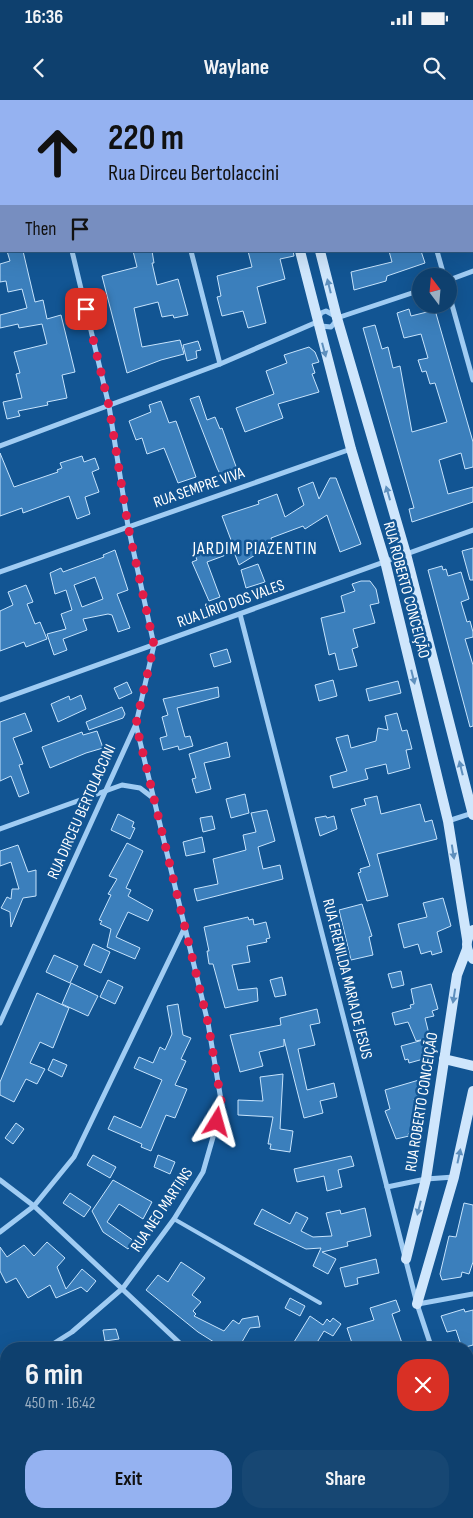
<!DOCTYPE html>
<meta charset="utf-8">
<style>
:root{--surface:#0e406e;--page:#174773;--text:#f1f3f6;--muted:#9bafc2;--line:#2e5981;--accent:#95b2f1}
body{margin:0;font-family:"Sofia Sans Condensed",sans-serif;background:var(--page);color:var(--text);height:100vh;display:flex;flex-direction:column;font-size:19px;white-space:nowrap}
*{box-sizing:border-box;margin:0}
p{font-size:16px;color:var(--muted)}
.icon{flex:none;width:28px;height:28px;fill:none;stroke:currentColor;stroke-width:2;stroke-linecap:round;stroke-linejoin:round}
.map{position:relative;flex:1;overflow:hidden}
.sheet{position:absolute;left:0px;top:1242px;width:474px;height:176px;display:flex;flex-direction:column;background:var(--surface);border-radius:20px 20px 0 0;box-shadow:0 5px 20px #0002,0 0 0 1px var(--line)}
.sheet>*{flex:none}
.hud{position:absolute;left:0px;top:0px;width:474px;height:152px;box-shadow:0 5px 20px #0002,0 0 0 1px var(--line);background:#95b2f1;color:#111;overflow:hidden}
.needle{width:32px;rotate:344deg}
.tools{position:absolute;left:412px;top:168px;display:grid;gap:10px}
.tools a{display:grid;place-items:center;width:45px;height:45px;border-radius:50%;background:var(--surface);box-shadow:0 5px 20px #0002,0 0 0 1px var(--line);font-size:25px}
.pin{position:absolute;display:grid;place-items:center;width:42px;height:42px;color:#fff;margin:-21px;border-radius:10px;box-shadow:0 2px 8px #0006}
.me{position:absolute;width:55px;margin:-28px;rotate:8deg;stroke-linejoin:round;filter:drop-shadow(0 0 4px #0008)}
.turn{display:flex;align-items:center;gap:18px;height:105px;padding:0 25px;font-size:22px}
.turn .icon{width:65px;height:65px;stroke-width:2.5}
.turn b{display:block;font-size:35px;line-height:42px}
.then{display:flex;align-items:center;height:48px;padding:0 25px;background:#0003;gap:10px;font-size:19px}
.round{display:grid;place-items:center;flex:none;width:52px;height:52px;border-radius:20px;background:var(--page)}
.summary{display:flex;align-items:center;justify-content:space-between;height:85px;padding:0 25px}
h1{font-size:30px;font-weight:700;line-height:38px}
.button{display:flex;gap:10px;margin-top:auto;padding:10px 25px}
.button a{flex:1;height:58px;border-radius:20px;background:var(--accent);color:#111;font-size:20px;font-weight:700;line-height:58px;text-align:center}
.button a+a{background:var(--page);color:var(--text)}
.status{display:flex;justify-content:space-between;align-items:center;height:35px;padding:0 25px;background:var(--surface);direction:ltr}
.status svg{height:14px;fill:currentColor}
header{display:flex;justify-content:space-between;align-items:center;height:65px;padding:0 25px;background:var(--surface);font-size:22px;font-weight:700}
.map>svg:first-child{display:block}
</style>
<div class="status"><b>16:36</b><svg viewBox="0 0 49 12"><path d="M0 12V9h3v3zM5 12V6h3v6zM10 12V3h3v9zM15 12V0h3v12zM26 1h20v11H26zM47 4h2v5h-2z"/></svg></div>
<header><svg class="icon" aria-label="back" viewBox="0 0 24 24"><path d="M15 5l-7 7 7 7"/></svg>Waylane<svg class="icon" aria-label="search" viewBox="0 0 24 24"><circle cx="10" cy="10" r="6"/><path d="M15 15l6 6"/></svg></header>
<div class="map">
<svg width="473" height="1418" viewBox="0 0 473 1418">
<rect width="100%" height="100%" fill="#125593"/>
<g fill="#3b7fbc" stroke="#c7e4fd" fill-rule="evenodd">
<polygon points="7,151 23,151 35,202 43,200 47,219 61,215 75,272 62,275 67,298 47,302 48,305 18,311 20,316 7,319 3,302 22,298 16,274 20,273 14,252 47,244 42,224 19,228 18,224 0,228 0,215 27,208 22,189 8,192 6,181 0,182 0,164 10,161"/>
<polygon points="133,151 152,151 154,163 152,163 157,185 178,179 188,215 174,218 173,215 162,217 158,202 134,208 142,247 180,240 184,254 161,260 127,273 102,176 137,167"/>
<polygon points="248,151 293,151 294,156 280,159 285,179 257,187 266,223 248,228 243,211 222,216 217,197 221,196 217,176 252,167"/>
<polygon points="389,151 421,151 425,163 387,176 386,181 354,190 351,172 392,162"/>
<polygon points="409,209 411,216 435,210 473,342 473,367 465,369 461,353 439,360 448,394 473,387 473,402 412,422 409,409 414,408 363,228 375,225 382,249 388,247 393,268 400,266 412,332 447,322 435,283 430,284 426,271 422,272 418,260 428,258 421,234 404,238 397,213"/>
<polygon points="198,241 201,250 196,251 197,258 187,261 183,245"/>
<polygon points="309,247 315,252 319,262 312,264 315,273 312,274 319,292 278,304 283,318 245,332 236,308 274,294 266,271 287,263 284,255"/>
<polygon points="199,296 207,320 215,317 220,329 222,328 238,372 222,378 217,368 190,299"/>
<polygon points="161,301 169,323 176,321 196,377 178,383 164,348 147,354 142,338 136,340 129,321 151,312 149,305"/>
<polygon points="0,353 14,387 58,372 57,370 62,368 60,363 82,356 84,362 95,358 99,369 92,372 99,392 85,397 90,414 77,419 69,396 23,413 22,408 0,416"/>
<polygon points="330,378 336,378 361,444 340,452 327,415 305,429 303,426 271,438 273,444 239,465 234,452 207,462 220,497 209,501 192,462 197,460 192,448 207,443 209,448 231,440 222,416 259,404 258,401 277,394 285,417 304,405 298,388 313,382 319,399"/>
<polygon points="473,448 473,480 470,480 462,451"/>
<path d="M 115,450 L 128,490 L 117,494 L 130,528 L 118,532 L 112,515 L 108,514 L 83,519 L 87,530 L 63,539 L 67,550 L 54,555 L 47,534 L 66,529 L 61,514 L 72,510 L 66,490 L 55,494 L 50,473 L 61,468 L 63,472 L 104,457 L 103,455 ZM 95,477 L 103,499 L 82,507 L 74,485 Z"/>
<polygon points="258,464 265,482 246,488 241,470"/>
<polygon points="442,466 443,470 446,469 448,476 461,472 469,499 461,502 467,522 470,521 473,532 473,537 465,539 473,565 473,626 470,627 428,470"/>
<polygon points="361,481 370,481 376,489 379,503 370,505 375,523 353,529 358,547 352,549 357,566 339,570 335,553 329,555 321,518 345,512 341,496 355,491 352,484"/>
<polygon points="26,485 33,502 27,504 35,524 40,522 47,539 26,547 24,542 0,551 0,511 13,505 8,492"/>
<polygon points="227,549 231,562 214,567 210,554"/>
<polygon points="333,580 337,596 319,601 315,585"/>
<polygon points="398,581 401,593 369,601 366,589"/>
<polygon points="127,582 132,593 119,599 114,588"/>
<polygon points="218,587 219,597 177,608 185,637 190,636 193,646 179,650 178,646 163,650 160,638 167,636 162,617 168,615 163,599"/>
<polygon points="81,595 86,609 58,622 51,604 69,596 70,600"/>
<polygon points="122,607 125,614 123,618 89,630 86,622"/>
<polygon points="25,613 32,631 13,638 23,664 19,665 29,693 19,697 11,676 0,681 0,622"/>
<polygon points="397,613 402,631 407,630 412,649 406,650 410,668 388,674 386,664 365,669 368,679 333,688 330,676 347,671 336,638 348,635 351,648 376,641 378,628 388,630 385,616"/>
<polygon points="97,631 103,648 86,653 50,668 42,647 82,632 83,635"/>
<polygon points="227,642 230,657 204,663 211,689 196,693 192,679 196,678 189,654"/>
<polygon points="245,694 249,713 231,718 226,699"/>
<polygon points="377,696 381,714 420,704 425,722 432,720 437,739 377,754 388,796 367,801 358,773 361,772 360,769 370,766 351,709 366,705 364,699"/>
<polygon points="267,710 275,741 258,747 263,769 280,765 283,779 197,801 194,789 218,784 213,759 246,750 243,735 256,732 251,713"/>
<polygon points="118,714 134,722 132,727 135,728 130,739 111,730"/>
<polygon points="212,716 215,729 203,732 200,718"/>
<polygon points="326,716 327,718 334,716 337,729 320,736 315,718"/>
<polygon points="202,737 205,752 186,756 183,742"/>
<polygon points="127,743 143,751 126,788 131,790 128,796 153,810 148,821 128,812 116,837 140,848 135,859 107,847 111,829 100,824 102,821 99,820 111,795 108,794 117,779 109,776"/>
<polygon points="18,745 28,772 36,770 36,796 23,798 11,827 10,812 1,808 7,797 11,799 12,789 19,789 11,762 0,766 0,751"/>
<polygon points="443,798 451,826 437,832 442,852 432,855 431,851 421,854 418,844 404,848 398,824 427,817 423,803"/>
<polygon points="362,804 372,836 369,837 373,855 351,860 339,810"/>
<polygon points="248,817 249,820 253,819 254,825 266,822 270,838 266,839 267,842 247,846 250,862 232,865 238,890 257,888 258,901 225,908 213,864 209,864 207,851 209,851 204,827"/>
<polygon points="93,844 110,852 101,873 84,865"/>
<polygon points="54,855 78,866 70,883 46,872"/>
<polygon points="401,871 404,885 392,888 388,874"/>
<polygon points="282,877 286,895 275,897 270,880"/>
<polygon points="108,880 123,887 115,904 100,897"/>
<polygon points="71,883 98,896 88,916 62,904"/>
<polygon points="431,884 438,909 432,911 434,916 425,918 430,938 416,941 408,922 395,925 392,913 411,908 410,905 414,904 411,889"/>
<polygon points="37,893 69,908 53,948 40,942 30,963 45,969 37,984 26,979 14,1002 0,995 0,982"/>
<polygon points="178,904 183,935 191,938 181,959 186,961 175,985 187,989 175,1018 166,1015 151,1051 141,1047 142,1044 108,1029 114,1016 141,1028 162,980 134,968 139,957 153,963 160,947 165,950 172,934 167,906"/>
<polygon points="317,909 320,923 310,925 315,945 298,949 302,967 307,990 334,983 337,997 320,1001 323,1013 304,1018 284,939 284,946 259,952 263,966 240,972 230,935 281,925 280,918"/>
<polygon points="423,940 427,958 409,963 408,959 405,960 401,946"/>
<polygon points="53,959 67,965 62,977 48,970"/>
<polygon points="283,974 280,1029 293,1031 290,1052 270,1049 271,1044 268,1044 273,1017 238,1015 238,1000 263,1001 260,977"/>
<polygon points="419,980 423,997 414,999 419,1029 408,1034 409,1036 396,1039 385,1011 390,1009 385,990"/>
<polygon points="16,1023 24,1029 13,1044 5,1038"/>
<polygon points="93,1055 116,1067 110,1078 87,1065"/>
<polygon points="158,1055 175,1062 170,1074 154,1067"/>
<polygon points="351,1056 354,1066 338,1070 342,1087 327,1091 324,1076 297,1082 294,1069"/>
<polygon points="113,1080 152,1102 143,1119 119,1104 107,1122 134,1141 128,1149 103,1132 92,1111"/>
<polygon points="70,1093 91,1107 84,1117 63,1103"/>
<polygon points="464,1103 473,1105 473,1162 469,1174 462,1172 461,1177 442,1180 440,1174 449,1136 456,1137"/>
<polygon points="365,1108 371,1136 347,1142 348,1146 322,1152 336,1159 328,1174 313,1166 321,1148 306,1149 254,1124 262,1109 290,1124 296,1112 308,1118 301,1131 313,1137 332,1136 326,1113 340,1110 341,1114"/>
<polygon points="47,1142 65,1158 57,1167 66,1189 82,1169 96,1181 87,1192 81,1187 56,1198 50,1185 28,1198 16,1178 6,1183 0,1171 0,1147 7,1157 24,1145 34,1156"/>
<polygon points="376,1159 379,1173 357,1178 358,1184 345,1187 340,1168"/>
<polygon points="181,1162 205,1178 192,1195 201,1202 193,1211 196,1214 194,1216 224,1231 233,1220 239,1224 242,1219 258,1216 260,1227 250,1228 238,1249 225,1249 198,1232 146,1190 158,1175 168,1182"/>
<polygon points="290,1198 305,1206 300,1216 285,1208"/>
<polygon points="396,1200 400,1211 392,1214 404,1249 354,1249 347,1228 374,1220 370,1208"/>
<polygon points="464,1209 465,1212 473,1210 473,1245 462,1248 456,1230 447,1232 441,1216"/>
<polygon points="310,1216 323,1225 327,1219 330,1222 333,1218 341,1224 333,1236 324,1231 313,1249 305,1249 294,1242"/>
<polygon points="116,1229 119,1239 105,1241 103,1230"/>
</g>
<g fill="none" stroke-linecap="round" stroke-linejoin="round">
<polyline stroke="#a0ccf3" stroke-width="4" points="174,1119 320,1203"/>
<g stroke="#a0ccf3" stroke-width="5">
<polyline points="36,0 36,1"/>
<polyline points="152,0 152,1"/>
<polyline points="398,0 398,1"/>
<polyline points="13,1 16,0"/>
<polyline points="0,5 1,5"/>
<polyline points="191,151 220,264"/>
<polyline points="437,151 444,176"/>
<polyline points="449,180 473,171"/>
<polyline points="449,194 473,280"/>
<polyline points="337,218 421,190"/>
<polyline points="321,226 331,227 336,221"/>
<polyline points="0,346 220,264 317,222 321,213 326,211 335,216"/>
<polyline points="0,472 351,349"/>
<polyline points="240,514 417,1204 432,1249"/>
<polyline points="0,600 473,430"/>
<polyline points="448,721 473,713"/>
<polyline points="0,729 122,685 140,688 153,698"/>
<polyline points="0,923 136,624 154,545 128,426 109,306 72,151"/>
<polyline points="0,1080 34,1106 186,1249"/>
<polyline points="387,1087 426,1079 454,1077"/>
<polyline points="0,1132 34,1106 74,1057 184,829"/>
<polyline points="418,1204 473,1194"/>
<polyline points="45,1249 72,1232 123,1188 174,1119 203,1072 222,1006 208,923 136,625"/>
<polyline points="0,1273 6,1272"/>
<polyline points="468,1348 473,1357"/>
<polyline points="468,1363 473,1361"/>
<polyline points="468,1392 473,1414"/>
<polyline points="214,1412 222,1418"/>
<polyline points="411,1412 419,1418"/>
</g>
<g stroke="#cfe6fc" stroke-width="10">
<polyline points="264,0 264,1"/>
<polyline points="283,0 283,1"/>
<polyline points="300,151 351,349 385,461 448,721 467,839"/>
<polyline points="320,151 337,218 406,454 473,715"/>
<path d="M 473,830 C 465,839 465,850 473,859"/>
<polyline points="444,959 473,966"/>
<polyline points="406,1159 426,1079 457,875 467,849"/>
<polyline points="417,1204 454,1077 473,991"/>
</g>
</g>
<defs><path id="oneway-solid" d="M-6-.8H1V-3.2L6.5 0L1 3.2V.8H-6Z" transform="scale(1.25)"/></defs>
<g fill="#5e8fbd">
<use href="#oneway-solid" transform="translate(329 186) rotate(-104)"/>
<use href="#oneway-solid" transform="translate(324 250) rotate(75)"/>
<use href="#oneway-solid" transform="translate(388 393) rotate(-106)"/>
<use href="#oneway-solid" transform="translate(413 577) rotate(76)"/>
<use href="#oneway-solid" transform="translate(461 668) rotate(-104)"/>
<use href="#oneway-solid" transform="translate(453 752) rotate(81)"/>
<use href="#oneway-solid" transform="translate(454 896) rotate(99)"/>
<use href="#oneway-solid" transform="translate(459 1056) rotate(-78)"/>
<use href="#oneway-solid" transform="translate(419 1108) rotate(104)"/>
</g>
<g fill="none" stroke-linecap="round" stroke-linejoin="round">
<polyline stroke="#e11d48" stroke-width="9" stroke-dasharray="0 16.2" points="86,209 109,306 128,426 154,545 136,624 208,923 222,1006 217,1022"/>
</g>
<g text-anchor="middle" dominant-baseline="central" stroke-width="5" stroke-linejoin="round" paint-order="stroke">
<g font-size="16" fill="#fff" stroke="#125593">
<text transform="translate(199 388) rotate(-19)">RUA SEMPRE VIVA</text>
<text transform="translate(406 490) rotate(75)">RUA ROBERTO CONCEIÇÃO</text>
<text transform="translate(231 504) rotate(-20)">RUA LÍRIO DOS VALES</text>
<text transform="translate(82 712) rotate(-66)">RUA DIRCEU BERTOLACCINI</text>
<text transform="translate(347 879) rotate(76)">RUA ERENILDA MARIA DE JESUS</text>
<text transform="translate(422 1002) rotate(-81)">RUA ROBERTO CONCEIÇÃO</text>
<text transform="translate(162 1110) rotate(-56)">RUA NEO MARTINS</text>
</g>
<g font-size="18" letter-spacing="1" fill="#fff" stroke="#125593">
<text x="255" y="448">JARDIM PIAZENTIN</text>
</g>
</g>
</svg>
<div class="tools">
<a><svg class="needle" viewBox="-14 -14 28 28"><path d="M0-13l5 13h-10z" fill="#e53935"/><path d="M0 13l5-13h-10z" fill="#9bafc2"/></svg></a>
</div>
<div class="pin" style="left:86px;top:209px;background:#d93025"><svg class="icon" aria-label="arrive" viewBox="0 0 24 24"><path d="M6 21V4h12l-3 4 3 4H6"/></svg></div>
<svg class="me" style="left:217px;top:1022px" viewBox="-20 -20 40 40"><path d="M0-17L14 15 0 8-14 15z" fill="#e11d48" stroke="#fff" stroke-width="4"/></svg>
<div class="hud">
<div class="turn"><svg class="icon" aria-label="ahead" viewBox="0 0 24 24"><path d="M12 20V5M6 11l6-6 6 6"/></svg><div><b>220 m</b>Rua Dirceu Bertolaccini</div></div>
<div class="then">Then<svg class="icon" aria-label="arrive" viewBox="0 0 24 24"><path d="M6 21V4h12l-3 4 3 4H6"/></svg></div>
</div>
<section class="sheet">
<div class="summary"><div><h1>6 min</h1><p>450 m · 16:42</p></div><a class="round" style="background:#d93025;color:#fff"><svg class="icon" aria-label="close" viewBox="0 0 24 24"><path d="M6 6l12 12M18 6L6 18"/></svg></a></div>
<div class="button"><a>Exit</a><a>Share</a></div>
</section>
</div>
